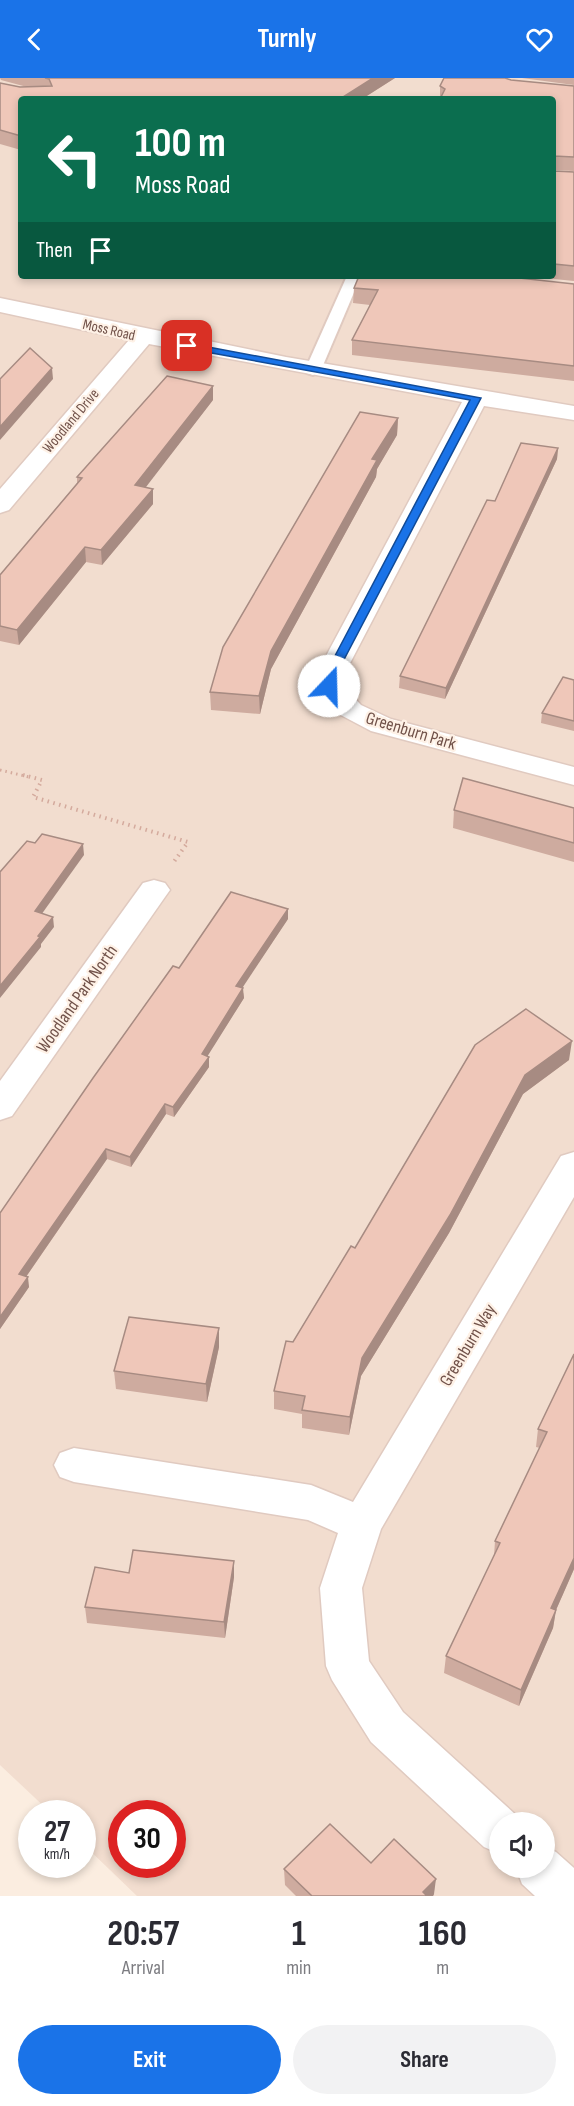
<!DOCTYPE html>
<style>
:root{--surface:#fff;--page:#f2f2f3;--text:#2b2b33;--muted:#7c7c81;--accent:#1a73e8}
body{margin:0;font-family:"Sofia Sans Condensed",sans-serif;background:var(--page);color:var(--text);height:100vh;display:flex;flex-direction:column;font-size:22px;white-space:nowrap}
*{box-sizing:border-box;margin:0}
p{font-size:20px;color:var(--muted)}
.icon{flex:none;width:33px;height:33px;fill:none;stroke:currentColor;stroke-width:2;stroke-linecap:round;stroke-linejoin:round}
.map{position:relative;height:1818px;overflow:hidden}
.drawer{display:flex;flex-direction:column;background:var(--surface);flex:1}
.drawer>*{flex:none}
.hud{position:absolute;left:18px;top:18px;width:538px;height:183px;border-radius:6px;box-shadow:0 3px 9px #0003;background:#0b6e4f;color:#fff;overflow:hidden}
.buttons{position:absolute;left:489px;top:1734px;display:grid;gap:12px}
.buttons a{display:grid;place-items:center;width:66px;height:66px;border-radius:50%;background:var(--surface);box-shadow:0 3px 9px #0003;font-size:30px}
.speed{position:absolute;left:18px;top:1722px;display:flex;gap:12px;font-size:30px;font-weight:700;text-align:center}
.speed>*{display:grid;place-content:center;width:78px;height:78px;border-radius:50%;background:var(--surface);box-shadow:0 3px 9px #0003;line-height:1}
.speed small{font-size:15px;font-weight:400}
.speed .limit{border:9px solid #d22;background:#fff;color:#111}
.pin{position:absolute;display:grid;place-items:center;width:51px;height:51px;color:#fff;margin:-26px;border-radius:12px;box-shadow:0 3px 9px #0006}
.me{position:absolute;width:66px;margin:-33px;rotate:21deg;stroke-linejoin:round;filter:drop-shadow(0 0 4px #0008)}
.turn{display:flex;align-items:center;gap:21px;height:126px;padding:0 18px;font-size:27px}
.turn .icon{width:78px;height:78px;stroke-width:2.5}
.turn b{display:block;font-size:42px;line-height:51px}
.then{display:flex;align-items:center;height:57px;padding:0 18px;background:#0003;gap:12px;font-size:22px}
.eta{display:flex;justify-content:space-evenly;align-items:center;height:102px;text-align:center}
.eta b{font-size:36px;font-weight:700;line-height:42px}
.cta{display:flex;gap:12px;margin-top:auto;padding:12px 18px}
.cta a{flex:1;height:69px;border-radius:36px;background:var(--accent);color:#fff;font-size:24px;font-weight:700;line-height:69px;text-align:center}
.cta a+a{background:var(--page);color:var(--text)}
header{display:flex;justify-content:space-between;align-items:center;height:78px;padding:0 18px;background:var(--accent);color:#fff;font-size:27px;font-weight:700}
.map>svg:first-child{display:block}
</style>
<header><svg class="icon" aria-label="back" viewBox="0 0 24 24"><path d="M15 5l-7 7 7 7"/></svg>Turnly<svg class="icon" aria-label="heart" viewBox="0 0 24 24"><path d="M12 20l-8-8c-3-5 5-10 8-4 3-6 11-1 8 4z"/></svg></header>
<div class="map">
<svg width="574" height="1818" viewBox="0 0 574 1818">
<rect width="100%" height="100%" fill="#fbede0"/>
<path fill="#f2ddcf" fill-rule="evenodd" d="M 0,0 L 574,0 L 574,1818 L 137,1818 L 83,1766 L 82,1736 L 51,1735 L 0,1687 ZM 21,21 L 554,21 L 554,198 L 21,198 ZM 122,1736 L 172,1736 L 172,1786 L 122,1786 ZM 500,1744 L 544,1744 L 544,1790 L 500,1790 Z"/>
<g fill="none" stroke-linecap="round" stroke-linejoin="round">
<g stroke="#e0cac0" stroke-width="4">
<polygon id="lane" points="347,198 361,198 321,292 313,297 307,295 305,292"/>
</g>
<g stroke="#e0cac0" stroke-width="3">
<g id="street">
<polygon points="0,220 286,279 574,328 574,342 484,328 346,593 343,608 361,627 391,641 574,689 574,707 371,653 335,634 315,608 318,593 462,324 149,266 9,432 0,435 0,411 129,262 0,234"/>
<polygon points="154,802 165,805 170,812 165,819 12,1038 0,1042 0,1003 143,805"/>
<polygon points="574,1074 574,1119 381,1451 362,1510 369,1583 403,1634 516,1737 520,1744 500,1744 500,1776 484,1769 371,1664 332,1602 326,1588 320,1510 338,1455 308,1442 74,1404 60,1399 54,1387 60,1375 74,1370 311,1407 353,1424 561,1078"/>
<polygon points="544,1769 556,1774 574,1790 574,1818 535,1818 522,1806 516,1790 544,1790"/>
</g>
</g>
<polyline stroke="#d4aa9d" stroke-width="3" stroke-dasharray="1.5 4" stroke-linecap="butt" points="0,692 29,699"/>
<polyline stroke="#d4aa9d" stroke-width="4" stroke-dasharray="1.5 4.5" stroke-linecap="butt" points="23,697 42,702 33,719 188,764 173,785"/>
<use href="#lane" fill="#fff" fill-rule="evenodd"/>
<use href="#street" fill="#fff" fill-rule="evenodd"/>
</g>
<g fill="#ceab9f">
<polygon points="0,0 395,0 362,21 21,21 21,72 0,66 0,5 20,9 27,9 1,2"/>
<polygon points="522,0 574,0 574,7"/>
<polygon points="511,2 574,8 574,93 554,92 554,93 574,94 574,203 524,198 554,198 554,21 440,21 440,8"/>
<polygon points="574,206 574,303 352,277 352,262 370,227 353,225 354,210"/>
<polygon points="213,322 145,409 153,426 102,487 86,484 19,567 0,563 0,497 77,405 77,399"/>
<polygon points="398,340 397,357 377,391 376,399 271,591 260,636 211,632 210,614"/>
<polygon points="558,370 557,381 445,621 399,610 400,598 495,423"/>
<polygon points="574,602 574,653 541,645 542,635"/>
<polygon points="574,730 574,784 453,750 454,732"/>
<polygon points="288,841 242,909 244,920 207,978 209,989 174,1039 166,1036 131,1089 107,1081 26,1199 29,1209 0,1251 0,1135 179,890"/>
<polygon points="475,967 569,982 523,1016 449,1155 361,1298 349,1357 302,1350 302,1336 274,1331 274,1313 293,1264 355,1170"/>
<polygon points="219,1269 207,1324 116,1311 114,1293"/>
<polygon points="574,1276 574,1491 556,1532 553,1550 519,1628 444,1595 446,1578 494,1478 495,1463 540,1370 536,1369 538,1351"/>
<polygon points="234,1483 234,1499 225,1560 87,1545 85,1529 129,1495"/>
<polygon points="371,1785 434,1816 433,1818 296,1818 285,1807 284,1791"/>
</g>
<g fill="#a78b82">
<polygon points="373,0 395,0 362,21 340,21"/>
<polygon points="52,290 53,301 0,362 0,349"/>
<polygon points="213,308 213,322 136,422 135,407"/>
<polygon points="398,340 397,357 377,391 376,399 271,591 260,636 259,618 271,573 372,381"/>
<polygon points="558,370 557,381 445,621 446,610"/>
<polygon points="153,411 153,426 102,487 101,472"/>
<polygon points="85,469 86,484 19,567 17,552"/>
<polygon points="83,766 84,777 36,844 35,833"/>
<polygon points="288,831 288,841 237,918 236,908"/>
<polygon points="53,839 54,849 41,866 41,869 0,920 0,908"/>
<polygon points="243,910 244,920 202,987 202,976"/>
<polygon points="572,963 569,982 523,1016 449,1155 361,1298 349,1357 350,1339 362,1280 525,997"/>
<polygon points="209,979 209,989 174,1039 173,1029"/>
<polygon points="165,1026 166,1036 131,1089 130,1079"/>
<polygon points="106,1071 107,1081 21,1206 19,1196"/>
<polygon points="28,1199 29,1209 0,1251 0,1239"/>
<polygon points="219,1250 219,1269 207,1324 206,1306"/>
<polygon points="574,1480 574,1491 549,1548 551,1530"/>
<polygon points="234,1483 234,1499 225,1560 224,1544"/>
<polygon points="556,1532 553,1550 519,1628 521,1612"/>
<polygon points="436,1801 434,1816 433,1818 423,1818 423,1814"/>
</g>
<g fill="#efc7b9" stroke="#a78b82" stroke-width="1.5">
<polygon points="45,0 373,0 340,21 21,21 21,58 0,52 0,5 20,9 52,8 49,1"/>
<polygon points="444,0 505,0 511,2 574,8 574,79 554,78 554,93 574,94 574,188 554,186 554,21 440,21 445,11 440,8"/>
<polygon points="359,198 502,198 574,206 574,288 352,262 378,212 354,210"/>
<polygon points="30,270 52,290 0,349 0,301"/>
<polygon points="167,298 213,308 135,407 153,411 101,472 85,469 17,552 0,548 0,497 82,400 77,399"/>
<polygon points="360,334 398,340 372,381 377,382 271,573 259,618 210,614 223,569"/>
<polygon points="521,365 558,370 446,610 400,598 487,422 495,423"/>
<polygon points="563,599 574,602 574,643 542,635"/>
<polygon points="463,700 574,730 574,765 454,732"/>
<polygon points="42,756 83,766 35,833 53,839 38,858 40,859 0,908 0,794 27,763 35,765"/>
<polygon points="231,814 288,831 236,908 243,910 202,976 209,979 173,1029 165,1026 130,1079 106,1071 19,1196 28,1199 0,1239 0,1135 93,1000 173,888 179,890"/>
<polygon points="526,931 572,963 525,997 450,1137 362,1280 350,1339 302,1332 305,1318 274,1313 286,1263 293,1264 351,1168 355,1170 475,967"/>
<polygon points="129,1239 219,1250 206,1306 114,1293"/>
<polygon points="574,1276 574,1480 551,1530 556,1532 521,1612 446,1578 500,1465 495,1463 547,1354 538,1351"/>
<polygon points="133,1472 234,1483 224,1544 85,1529 95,1489 129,1495"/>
<polygon points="330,1746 371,1785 394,1761 436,1801 423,1814 427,1818 312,1818 284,1791"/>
</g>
<polygon fill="#1a73e8" stroke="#114b97" stroke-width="1.5" points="187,265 481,320 338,593 333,610 323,608 327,593 470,322 184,270 182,268"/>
<g text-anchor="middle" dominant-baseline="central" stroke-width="4.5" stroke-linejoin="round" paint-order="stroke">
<g font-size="15" fill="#705149" stroke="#fef1e6">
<text transform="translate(109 252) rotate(13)">Moss Road</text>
<text transform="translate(71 343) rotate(-50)">Woodland Drive</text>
</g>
<g font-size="18" fill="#705149" stroke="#fef1e6">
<text transform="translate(411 653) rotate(17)">Greenburn Park</text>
<text transform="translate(77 921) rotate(-55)">Woodland Park North</text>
<text transform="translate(468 1267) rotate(-59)">Greenburn Way</text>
</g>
</g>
</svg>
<div class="buttons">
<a><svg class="icon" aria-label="sound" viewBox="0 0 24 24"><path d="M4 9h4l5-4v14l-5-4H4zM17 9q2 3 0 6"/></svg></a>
</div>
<div class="speed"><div>27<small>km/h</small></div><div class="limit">30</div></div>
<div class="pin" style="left:187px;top:268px;background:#d93025"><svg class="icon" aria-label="arrive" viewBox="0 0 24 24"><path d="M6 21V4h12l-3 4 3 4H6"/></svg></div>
<svg class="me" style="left:329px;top:608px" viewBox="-20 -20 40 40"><circle r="19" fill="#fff"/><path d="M0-13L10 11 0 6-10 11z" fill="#1a73e8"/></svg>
<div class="hud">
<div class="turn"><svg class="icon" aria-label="left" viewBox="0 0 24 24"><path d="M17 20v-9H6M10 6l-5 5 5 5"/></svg><div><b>100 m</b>Moss Road</div></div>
<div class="then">Then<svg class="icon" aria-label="arrive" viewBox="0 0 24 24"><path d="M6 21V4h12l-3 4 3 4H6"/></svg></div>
</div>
</div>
<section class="drawer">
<div class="eta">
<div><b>20:57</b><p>Arrival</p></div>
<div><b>1</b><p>min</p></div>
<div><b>160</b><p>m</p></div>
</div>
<div class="cta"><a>Exit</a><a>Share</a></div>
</section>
